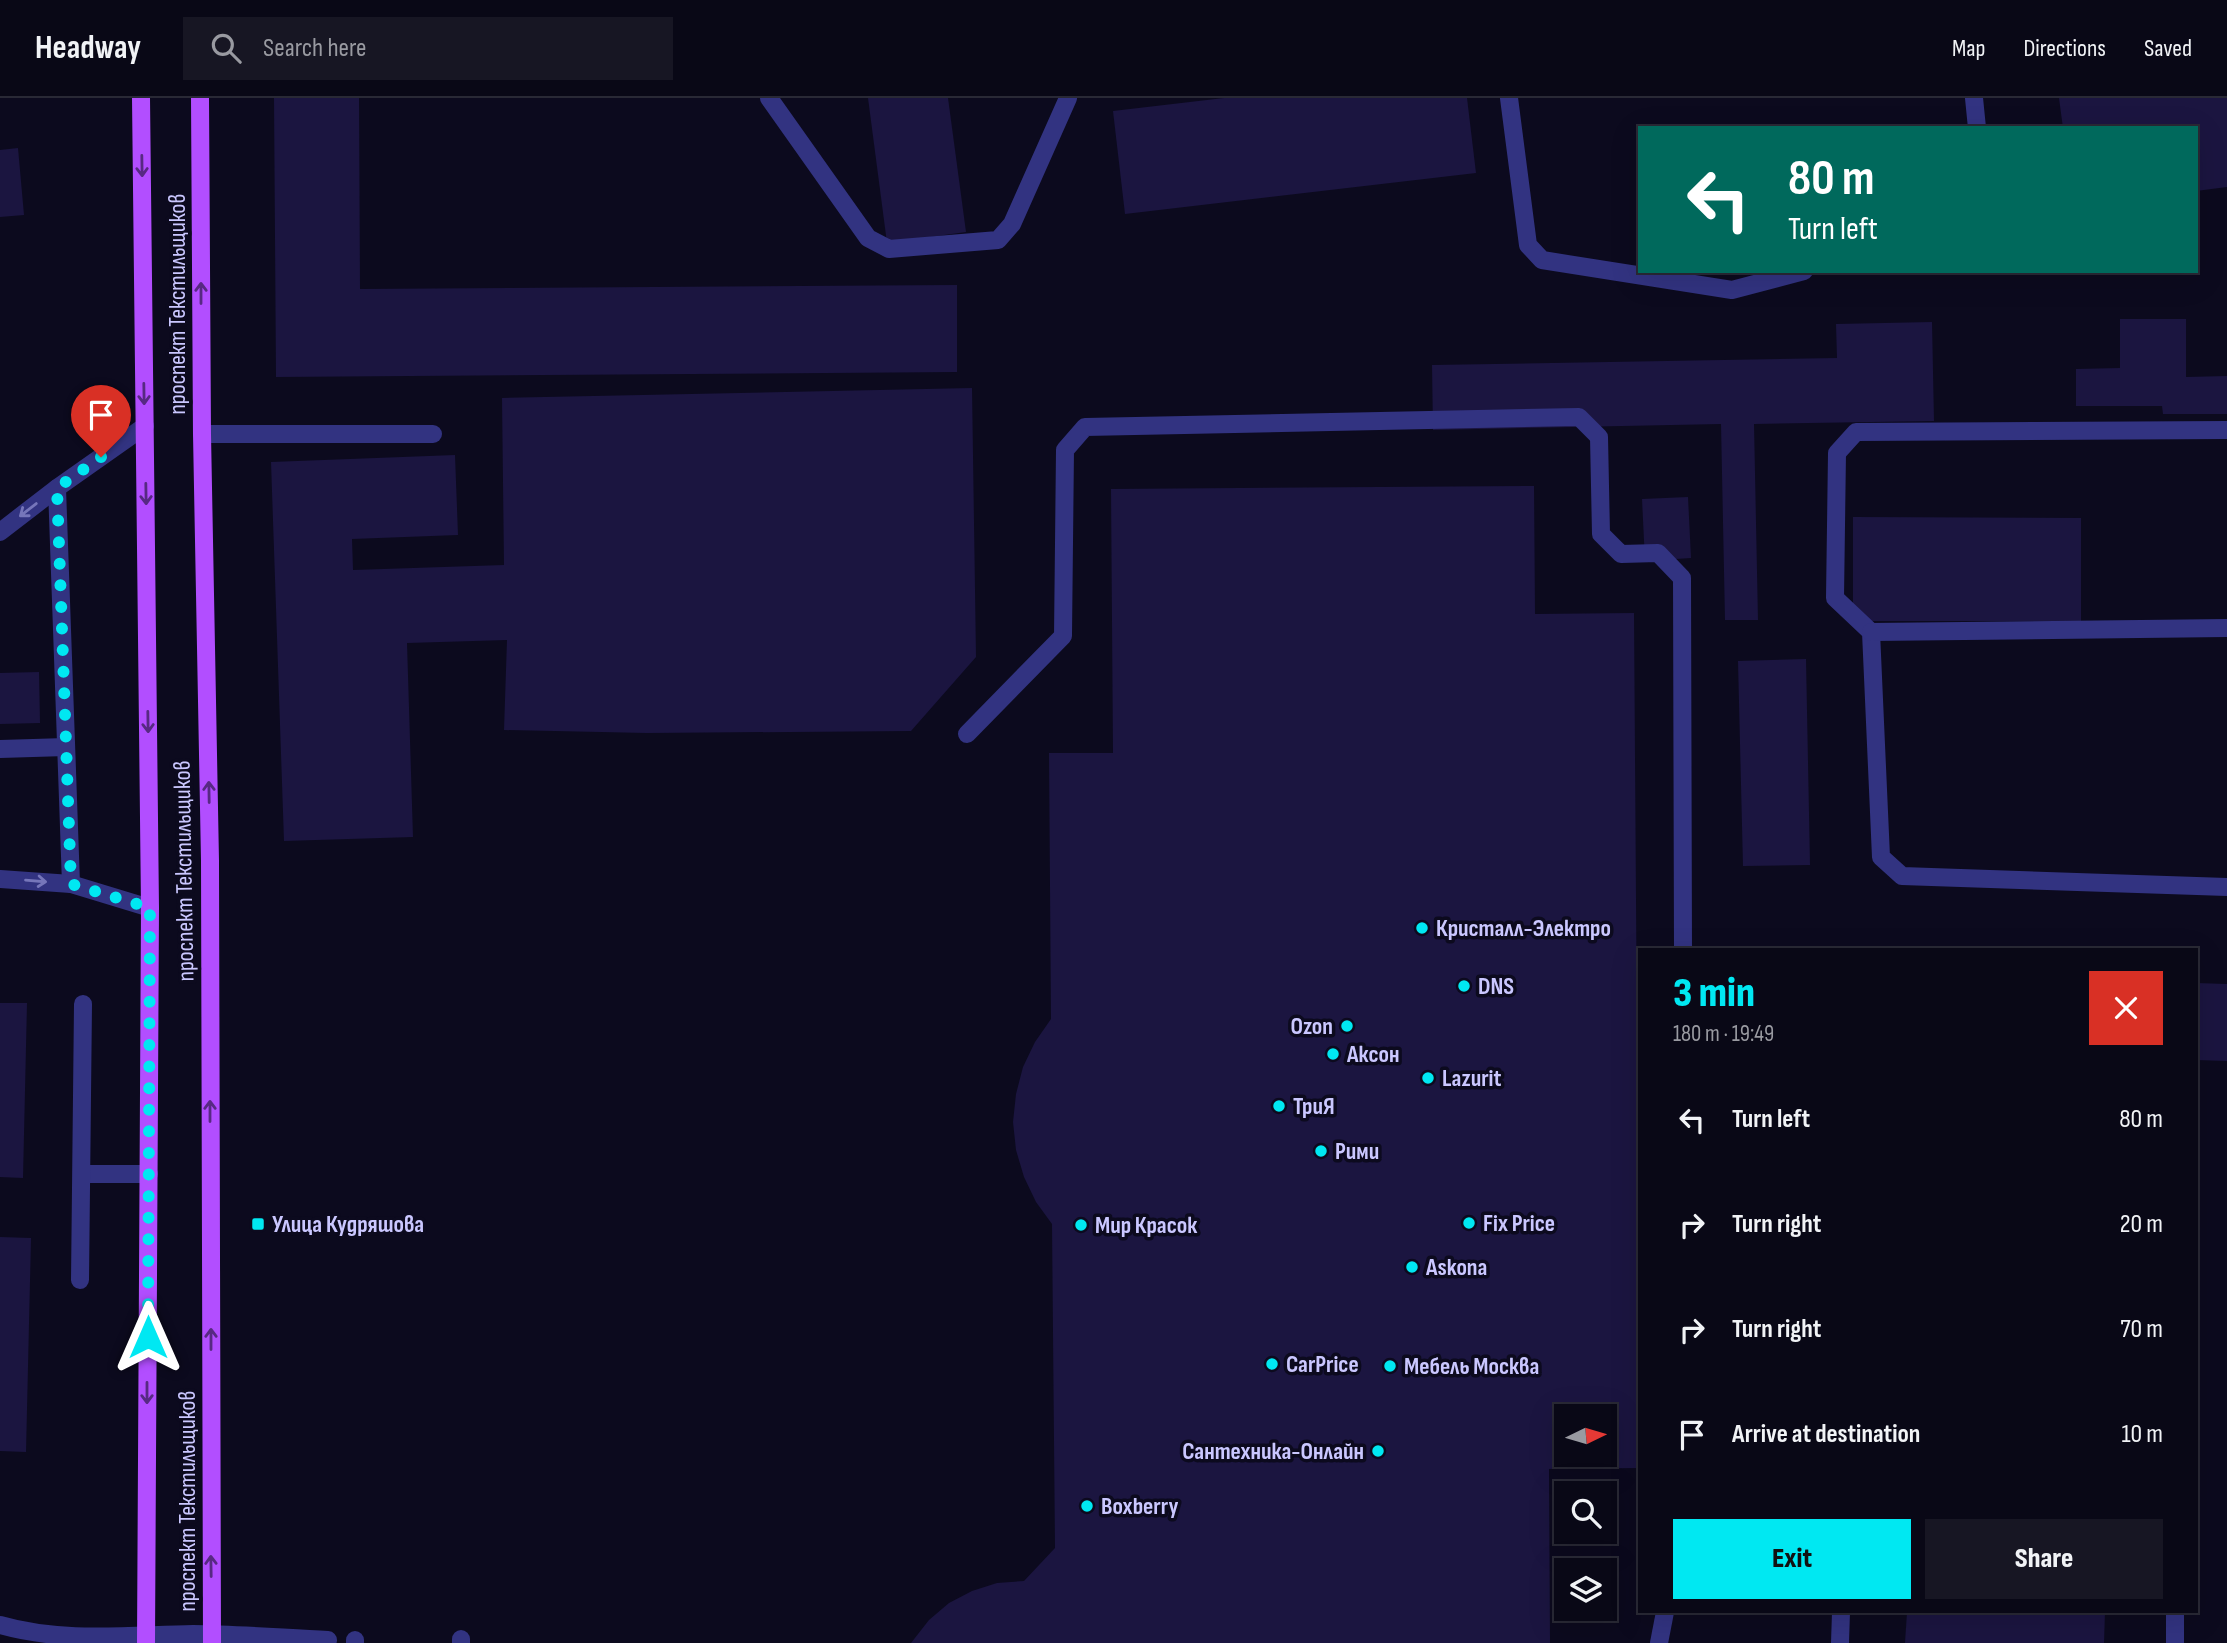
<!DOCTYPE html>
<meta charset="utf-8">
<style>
:root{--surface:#090816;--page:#171623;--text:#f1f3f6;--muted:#999aa1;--line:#292935;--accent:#00e8f2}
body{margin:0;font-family:"Sofia Sans Condensed",sans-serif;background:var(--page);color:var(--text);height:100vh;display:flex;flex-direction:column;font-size:26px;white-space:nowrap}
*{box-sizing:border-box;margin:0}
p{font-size:23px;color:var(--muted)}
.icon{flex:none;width:38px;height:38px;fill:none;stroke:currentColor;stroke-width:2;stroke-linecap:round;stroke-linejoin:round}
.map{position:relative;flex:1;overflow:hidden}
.side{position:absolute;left:1638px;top:850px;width:560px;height:665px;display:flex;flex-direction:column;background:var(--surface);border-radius:0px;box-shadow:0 7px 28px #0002,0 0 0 2px var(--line)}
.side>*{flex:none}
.banner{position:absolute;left:1638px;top:28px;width:560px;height:147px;border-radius:0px;box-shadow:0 7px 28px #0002,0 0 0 2px var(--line);background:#00695c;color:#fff;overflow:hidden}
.needle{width:46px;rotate:85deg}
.tools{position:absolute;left:1554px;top:1306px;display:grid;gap:14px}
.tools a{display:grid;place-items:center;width:63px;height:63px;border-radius:0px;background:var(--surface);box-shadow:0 7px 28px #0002,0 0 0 2px var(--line);font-size:35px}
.pin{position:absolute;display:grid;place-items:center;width:60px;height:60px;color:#fff;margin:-72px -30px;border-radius:50% 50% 50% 0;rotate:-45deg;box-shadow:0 0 7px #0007}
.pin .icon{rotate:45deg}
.me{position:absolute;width:77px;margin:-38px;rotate:0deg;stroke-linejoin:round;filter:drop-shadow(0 0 5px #0008)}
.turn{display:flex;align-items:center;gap:24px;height:147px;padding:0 35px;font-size:32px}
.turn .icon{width:91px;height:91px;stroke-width:2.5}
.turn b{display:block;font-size:49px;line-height:60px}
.round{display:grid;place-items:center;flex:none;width:74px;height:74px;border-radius:0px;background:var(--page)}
.headline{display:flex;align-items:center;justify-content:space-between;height:119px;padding:0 35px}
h1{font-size:42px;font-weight:800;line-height:52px;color:var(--accent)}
.cta{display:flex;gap:14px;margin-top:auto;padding:14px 35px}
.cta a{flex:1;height:80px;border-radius:0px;background:var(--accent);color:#111;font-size:28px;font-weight:800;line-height:80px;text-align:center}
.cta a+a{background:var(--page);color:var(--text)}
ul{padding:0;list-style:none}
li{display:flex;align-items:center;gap:21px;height:105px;padding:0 35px}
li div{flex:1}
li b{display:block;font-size:26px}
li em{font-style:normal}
header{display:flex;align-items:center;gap:42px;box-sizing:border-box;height:98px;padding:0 35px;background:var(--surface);border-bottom:2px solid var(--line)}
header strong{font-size:33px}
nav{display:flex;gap:38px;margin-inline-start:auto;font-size:24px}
.search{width:490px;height:63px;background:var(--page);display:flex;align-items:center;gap:18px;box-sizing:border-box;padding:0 24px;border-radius:0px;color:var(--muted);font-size:26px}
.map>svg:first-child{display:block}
</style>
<header>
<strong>Headway</strong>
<div class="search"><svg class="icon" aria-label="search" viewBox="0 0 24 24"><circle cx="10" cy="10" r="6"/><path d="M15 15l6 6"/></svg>Search here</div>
<nav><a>Map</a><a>Directions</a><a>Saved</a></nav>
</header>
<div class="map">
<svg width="2227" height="1545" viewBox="0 0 2227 1545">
<rect width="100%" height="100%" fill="#0c0a1e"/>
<g fill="#1b1540" fill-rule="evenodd">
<polygon points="274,0 359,0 360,191 957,187 957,274 276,279"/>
<polygon points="868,0 948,0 966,134 887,145"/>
<polygon points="1224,0 1467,0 1476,75 1125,116 1113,13"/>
<polygon points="2059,0 2227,0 2227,89 2196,93 2196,30 2063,30"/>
<polygon points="18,50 24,117 0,119 0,52"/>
<polygon points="2120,221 2186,221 2186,279 2227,278 2227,316 2163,316 2162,308 2076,308 2076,271 2120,270"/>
<polygon points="1932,224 1934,323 1754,326 1758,522 1725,522 1721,326 1433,332 1432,267 1837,260 1836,226"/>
<polygon points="972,290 976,559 911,633 647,635 504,632 507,542 407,545 413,739 284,743 271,364 455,357 458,437 352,441 353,472 504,467 502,300"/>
<path d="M 1534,388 L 1535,516 L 1634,515 L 1640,1370 L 1549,1371 L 1550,1545 L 911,1545 L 929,1522 L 949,1505 L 972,1493 L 997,1485 L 1024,1483 L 1055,1450 L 1052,1126 L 1036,1104 L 1024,1079 L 1016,1052 L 1013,1024 L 1016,996 L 1023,969 L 1035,944 L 1051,921 L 1049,655 L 1113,655 L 1111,391 ZM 1566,1318 L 1605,1318 L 1605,1356 L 1566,1356 Z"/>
<polygon points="1688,399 1691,460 1645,463 1642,401"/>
<polygon points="1853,419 2081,420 2081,523 1853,523"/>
<polygon points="1806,561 1810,767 1743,768 1738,563"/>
<polygon points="39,574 40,625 0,626 0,575"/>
<polygon points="2196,885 2227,886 2227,963 2196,962"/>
<polygon points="0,905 27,905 23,1080 0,1079"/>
<polygon points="0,1139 31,1140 26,1354 0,1353"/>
<polygon points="1907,1514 2105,1514 2104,1545 1905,1545"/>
</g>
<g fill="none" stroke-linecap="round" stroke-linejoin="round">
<g stroke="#323381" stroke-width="18">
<polyline points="769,0 868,140 889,151 998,142 1012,126 1068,0"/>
<polyline points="1509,0 1528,147 1542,162 1732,192 1804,173"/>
<polyline points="1974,0 1977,30"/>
<polyline points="145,328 57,390 71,786 150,810"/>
<polyline points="2227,332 1856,334 1837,355 1835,500 1871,534 1881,759 1902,778 2227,789"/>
<polyline points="202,336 433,336"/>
<polyline points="0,434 57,390"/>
<polyline points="1871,534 2227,530"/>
<polyline points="967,636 1063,538 1065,352 1085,329 1579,319 1599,339 1601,436 1621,456 1658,455 1682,480 1683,852"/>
<polyline points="0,651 66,649"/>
<polyline points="0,781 71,786"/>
<polyline points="82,1076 149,1076"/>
<polyline points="80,1182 83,906"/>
<path d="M 0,1527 C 62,1545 129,1537 193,1536 C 238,1536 283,1540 328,1542"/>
<polyline points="461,1541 461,1545"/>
<polyline points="355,1542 355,1545"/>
<polyline points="1659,1545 1665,1514"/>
<polyline points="1840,1545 1841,1514"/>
<polyline points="2175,1545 2175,1514"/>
</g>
<g stroke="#b24eff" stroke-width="18">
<polyline points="141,0 150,810 146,1545"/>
<polyline points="200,0 202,336 210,763 212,1545"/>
</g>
</g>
<defs><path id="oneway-shaft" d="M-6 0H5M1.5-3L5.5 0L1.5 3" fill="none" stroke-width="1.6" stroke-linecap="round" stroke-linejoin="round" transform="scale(1.75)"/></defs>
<g stroke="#572983">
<use href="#oneway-shaft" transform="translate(142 68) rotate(89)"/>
<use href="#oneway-shaft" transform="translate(201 195) rotate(-90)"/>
<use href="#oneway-shaft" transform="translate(144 296) rotate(89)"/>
<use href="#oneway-shaft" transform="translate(146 396) rotate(89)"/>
<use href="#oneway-shaft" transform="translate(148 624) rotate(89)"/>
<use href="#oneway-shaft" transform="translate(209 694) rotate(-91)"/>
<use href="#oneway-shaft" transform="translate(210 1013) rotate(-90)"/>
<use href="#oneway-shaft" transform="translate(211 1241) rotate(-90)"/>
<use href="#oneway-shaft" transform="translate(147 1295) rotate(90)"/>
<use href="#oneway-shaft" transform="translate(211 1468) rotate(-91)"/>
</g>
<g stroke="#7676ba">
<use href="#oneway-shaft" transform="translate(28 412) rotate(142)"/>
<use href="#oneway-shaft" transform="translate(36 783) rotate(5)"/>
</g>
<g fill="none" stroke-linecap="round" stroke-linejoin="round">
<polyline stroke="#00e8f2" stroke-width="12" stroke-dasharray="0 21.6" points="101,359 57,390 71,786 150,810 148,1239"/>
</g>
<g fill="#00e8f2" stroke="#0c0a1e" stroke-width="2.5">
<circle cx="1422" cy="830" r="7"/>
<circle cx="1464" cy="888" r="7"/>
<circle cx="1347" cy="928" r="7"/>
<circle cx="1333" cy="956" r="7"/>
<circle cx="1428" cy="980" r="7"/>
<circle cx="1279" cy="1008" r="7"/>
<circle cx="1321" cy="1053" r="7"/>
<circle cx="1469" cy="1125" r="7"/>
<rect x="251" y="1119" width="14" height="14" rx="3.5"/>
<circle cx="1081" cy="1127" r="7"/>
<circle cx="1412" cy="1169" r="7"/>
<circle cx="1272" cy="1266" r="7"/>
<circle cx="1390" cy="1268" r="7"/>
<circle cx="1378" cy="1353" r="7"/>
<circle cx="1087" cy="1408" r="7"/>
</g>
<g text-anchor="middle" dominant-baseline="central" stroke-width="7" stroke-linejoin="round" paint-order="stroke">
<g font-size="24" fill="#cac7ff" stroke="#0c0a1e">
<text transform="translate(177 206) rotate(-90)">проспект Текстильщиков</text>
<text transform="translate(184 773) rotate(-91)">проспект Текстильщиков</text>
<text transform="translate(187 1403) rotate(-90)">проспект Текстильщиков</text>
</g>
<g font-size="24" font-weight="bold" fill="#cac7ff" stroke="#0c0a1e" text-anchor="start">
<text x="1436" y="830">Кристалл-Электро</text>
<text x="1478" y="888">DNS</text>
<text x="1333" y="928" text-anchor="end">Ozon</text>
<text x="1347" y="956">Аксон</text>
<text x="1442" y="980">Lazurit</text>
<text x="1293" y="1008">ТриЯ</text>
<text x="1335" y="1053">Рими</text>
<text x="1483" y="1125">Fix Price</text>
<text x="272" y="1126">Улица Кудряшова</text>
<text x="1095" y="1127">Мир Красок</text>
<text x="1426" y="1169">Askona</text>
<text x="1286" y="1266">CarPrice</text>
<text x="1404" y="1268">Мебель Москва</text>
<text x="1364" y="1353" text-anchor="end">Сантехника-Онлайн</text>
<text x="1101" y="1408">Boxberry</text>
</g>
</g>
</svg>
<div class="tools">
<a><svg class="needle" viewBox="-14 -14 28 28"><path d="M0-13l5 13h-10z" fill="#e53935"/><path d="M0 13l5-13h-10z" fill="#999aa1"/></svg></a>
<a><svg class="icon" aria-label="search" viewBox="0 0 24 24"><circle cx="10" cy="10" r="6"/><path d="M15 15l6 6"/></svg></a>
<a><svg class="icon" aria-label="layers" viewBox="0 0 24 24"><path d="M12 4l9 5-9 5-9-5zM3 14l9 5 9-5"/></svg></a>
</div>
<div class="pin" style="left:101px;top:359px;background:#d93025"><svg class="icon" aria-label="arrive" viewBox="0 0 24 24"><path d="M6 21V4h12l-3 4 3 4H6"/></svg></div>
<svg class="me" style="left:148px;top:1239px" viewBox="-20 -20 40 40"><path d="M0-17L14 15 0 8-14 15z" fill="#00e8f2" stroke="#fff" stroke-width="4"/></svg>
<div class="banner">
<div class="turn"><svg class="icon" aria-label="left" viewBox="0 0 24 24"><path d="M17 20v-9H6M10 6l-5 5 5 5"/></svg><div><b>80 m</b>Turn left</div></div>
</div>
<section class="side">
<div class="headline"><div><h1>3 min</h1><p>180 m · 19:49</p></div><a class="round" style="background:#d93025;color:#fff"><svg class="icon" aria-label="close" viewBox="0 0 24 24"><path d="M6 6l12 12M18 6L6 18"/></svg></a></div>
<ul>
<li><svg class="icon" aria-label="left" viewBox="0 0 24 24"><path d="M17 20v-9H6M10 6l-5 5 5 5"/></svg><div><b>Turn left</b></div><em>80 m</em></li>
<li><svg class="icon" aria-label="right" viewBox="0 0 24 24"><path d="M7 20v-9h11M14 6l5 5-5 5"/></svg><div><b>Turn right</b></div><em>20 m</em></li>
<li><svg class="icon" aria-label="right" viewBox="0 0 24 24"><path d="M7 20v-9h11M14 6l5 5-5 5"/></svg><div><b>Turn right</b></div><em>70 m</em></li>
<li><svg class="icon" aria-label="arrive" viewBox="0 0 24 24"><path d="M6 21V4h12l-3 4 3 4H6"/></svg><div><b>Arrive at destination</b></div><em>10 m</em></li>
</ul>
<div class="cta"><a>Exit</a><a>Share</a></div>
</section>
</div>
